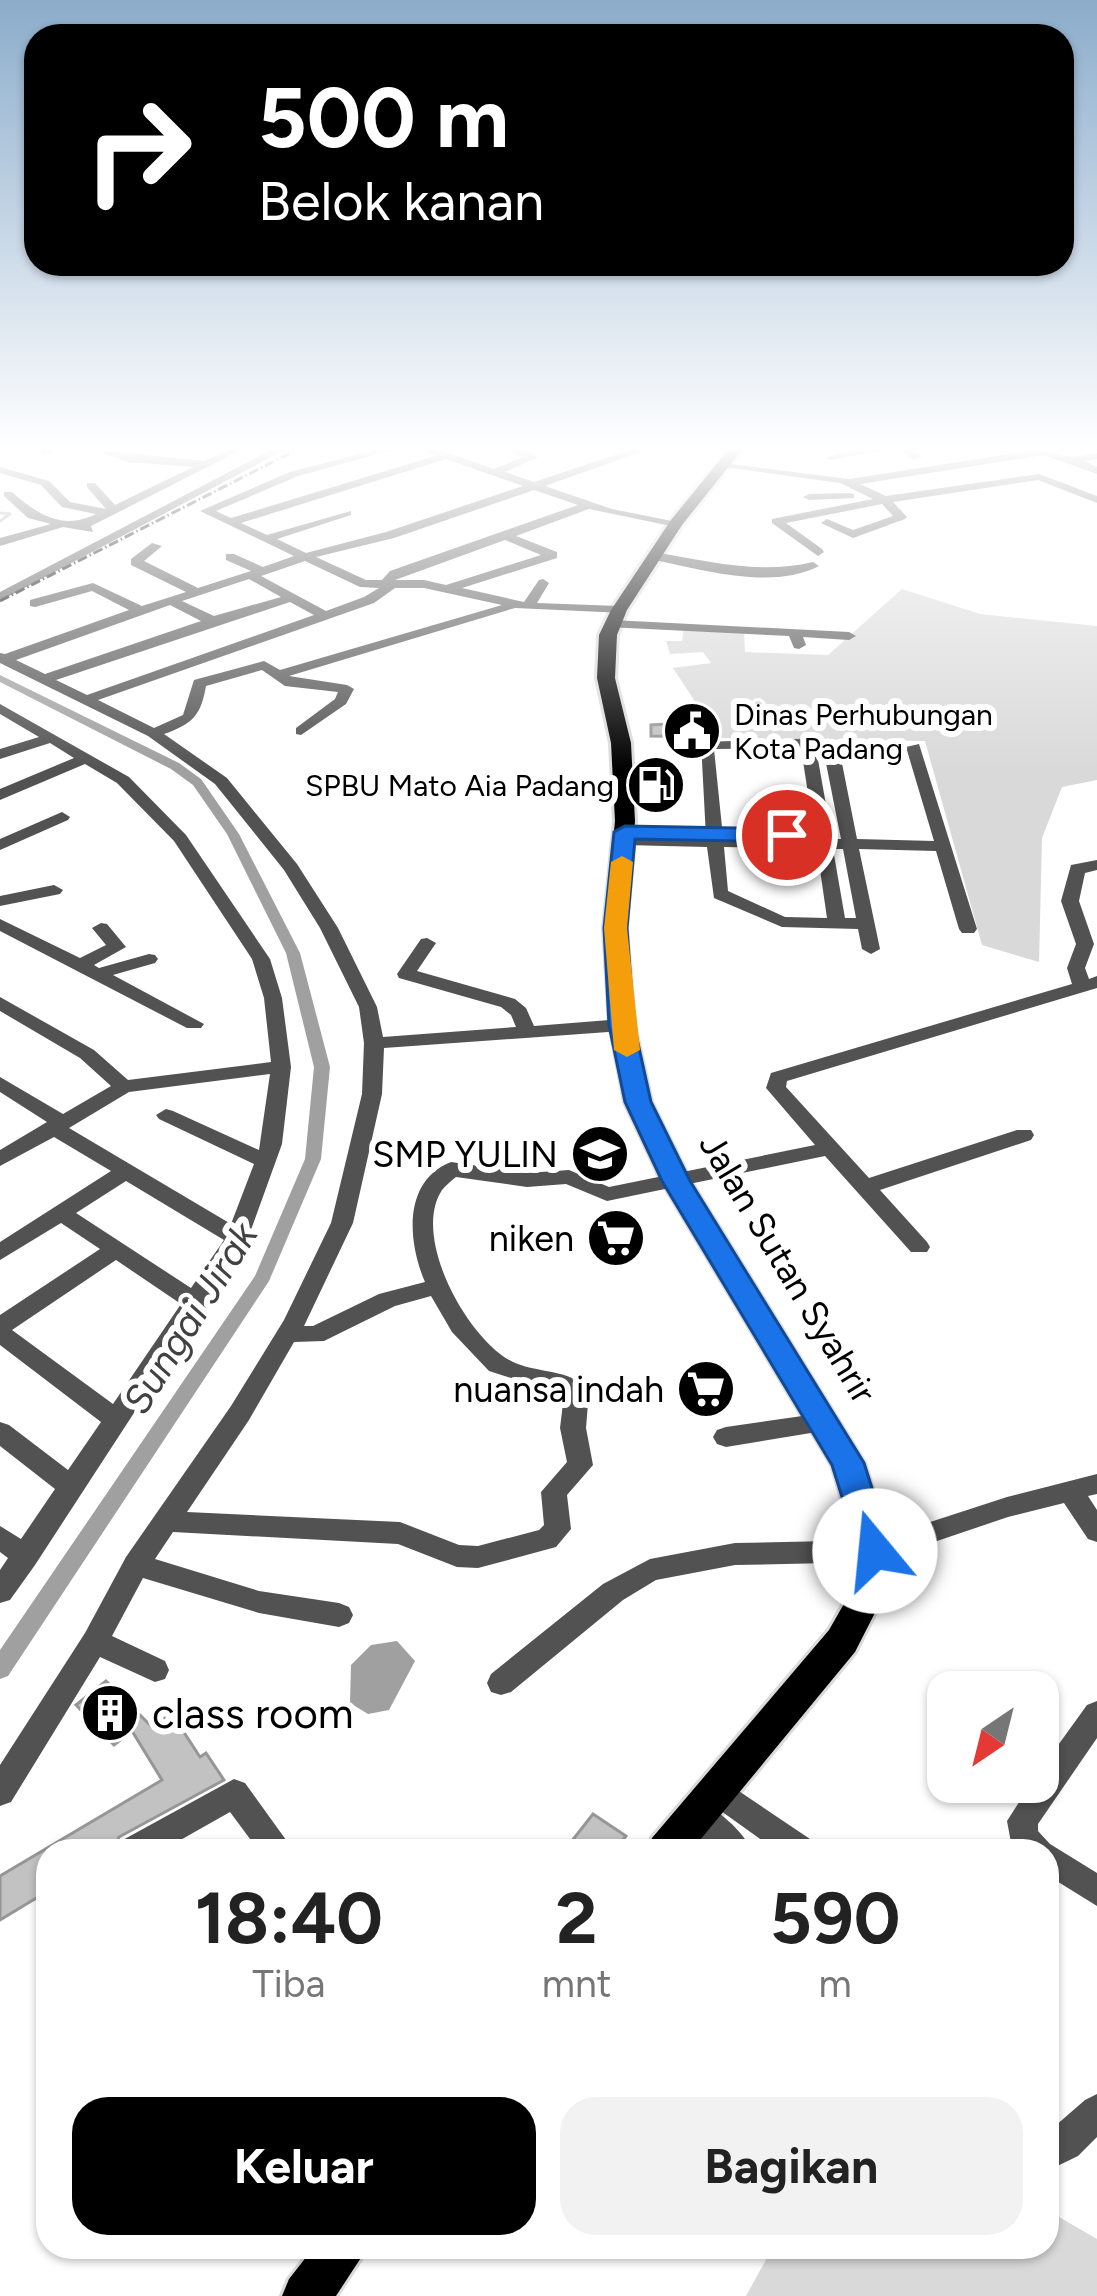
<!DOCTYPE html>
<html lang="id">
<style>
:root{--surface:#fff;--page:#f2f2f2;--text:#222;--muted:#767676;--accent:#000}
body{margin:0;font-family:Figtree,sans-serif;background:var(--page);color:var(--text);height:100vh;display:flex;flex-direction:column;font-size:45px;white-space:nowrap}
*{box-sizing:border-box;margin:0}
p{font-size:39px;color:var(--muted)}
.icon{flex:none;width:66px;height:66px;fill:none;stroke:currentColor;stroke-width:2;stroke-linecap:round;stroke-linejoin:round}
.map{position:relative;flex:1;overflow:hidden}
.side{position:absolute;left:36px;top:1839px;width:1023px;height:420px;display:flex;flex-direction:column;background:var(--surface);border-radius:36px;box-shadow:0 3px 9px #0004}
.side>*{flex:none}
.guide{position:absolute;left:24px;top:24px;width:1050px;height:252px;border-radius:36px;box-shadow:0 3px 9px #0004;background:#000;color:#fff;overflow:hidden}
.needle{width:78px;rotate:215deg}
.buttons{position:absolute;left:927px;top:1671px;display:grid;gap:24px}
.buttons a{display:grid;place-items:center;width:132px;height:132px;border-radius:24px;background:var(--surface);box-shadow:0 3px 9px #0004;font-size:60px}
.pin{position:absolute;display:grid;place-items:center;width:102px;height:102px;color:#fff;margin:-51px;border:6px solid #fff;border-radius:50%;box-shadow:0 3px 12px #0007}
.me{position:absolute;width:132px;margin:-66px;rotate:343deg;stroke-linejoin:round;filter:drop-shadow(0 0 9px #0008)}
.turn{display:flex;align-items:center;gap:42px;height:252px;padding:0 36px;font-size:54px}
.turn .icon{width:156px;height:156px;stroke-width:2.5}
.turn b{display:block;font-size:84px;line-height:102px}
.eta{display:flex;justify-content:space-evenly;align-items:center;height:204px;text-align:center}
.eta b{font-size:72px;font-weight:700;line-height:84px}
.button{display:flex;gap:24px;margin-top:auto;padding:24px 36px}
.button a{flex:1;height:138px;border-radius:36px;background:var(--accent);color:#fff;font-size:48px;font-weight:700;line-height:138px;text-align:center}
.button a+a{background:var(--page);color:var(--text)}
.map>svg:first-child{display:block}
</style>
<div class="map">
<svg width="1097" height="2296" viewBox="0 0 1097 2296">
<rect width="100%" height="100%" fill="#fff"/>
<g fill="#d9d9d9">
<polygon points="902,589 980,614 1097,626 1097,780 1062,787 1042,838 1039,962 982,945 925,741 719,738 673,668 711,663 703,652 670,654 666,641 682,641 684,628 744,631 745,652 828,655"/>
<polygon points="1047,2210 1097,2239 1097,2296 746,2296 773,2247 1047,2247"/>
</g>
<polygon fill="#a0a0a0" points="397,1641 415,1661 389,1710 368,1714 350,1703 351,1665 371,1645"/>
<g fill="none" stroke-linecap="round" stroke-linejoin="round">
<polyline stroke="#a0a0a0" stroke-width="3" points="0,513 10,514 0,521"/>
<polygon fill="#a0a0a0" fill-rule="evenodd" points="0,675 179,763 201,779 239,834 300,953 330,1067 321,1159 269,1281 8,1676 0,1679 0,1650 255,1276 305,1159 314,1067 286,953 227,834 193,785 171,769 0,682"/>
</g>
<g fill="#c2c2c2" stroke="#969696" stroke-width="3">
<polygon points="702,722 705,737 651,736 651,725"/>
<polygon points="646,767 664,767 667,810 648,810"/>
<polygon points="106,1681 151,1726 172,1714 200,1757 206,1753 224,1780 119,1837 112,1851 48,1851 48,1891 0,1920 0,1876 162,1780 132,1731 114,1745 76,1705"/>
<polygon points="593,1814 626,1836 614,1851 564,1851"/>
</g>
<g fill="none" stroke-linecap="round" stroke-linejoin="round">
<g stroke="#dbdbdb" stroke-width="6">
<g id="major">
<polygon points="728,450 742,450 682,525 627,610 617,635 615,678 631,743 635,821 626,928 634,1025 651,1102 690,1181 864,1463 892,1551 880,1603 855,1652 691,1851 646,1851 652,1838 829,1630 845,1602 858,1551 832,1465 662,1181 625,1102 610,1025 604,928 615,821 611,743 597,678 599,635 611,610 671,520"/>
<polygon points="314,2247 368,2247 336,2296 282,2296 289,2279"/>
</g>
</g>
<g fill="#525252" fill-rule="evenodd">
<polygon points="55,450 45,454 40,451 40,450"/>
<path d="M 96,450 L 204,461 L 228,450 L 241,450 L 91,526 L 93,532 L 63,527 L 0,546 L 0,538 L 51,524 L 28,518 L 4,496 L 4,492 L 12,492 C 37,514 62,531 96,514 L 62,507 L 41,485 L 0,473 L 0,467 L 49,481 L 70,502 L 106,509 L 87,487 L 87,483 L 95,483 L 115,505 L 193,467 L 128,462 Z"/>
<polygon points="271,450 284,450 0,601 0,592"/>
<path d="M 374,450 L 392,450 L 298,476 L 216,511 L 231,518 L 435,456 L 424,450 L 440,450 L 494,469 L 523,457 L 507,450 L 523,450 L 538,457 L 505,472 L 534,482 L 630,450 L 646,450 L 545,486 L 612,509 L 682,523 L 676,527 L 589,509 L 516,536 L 557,552 L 557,558 L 462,588 L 524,602 L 539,580 L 543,579 L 549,583 L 537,603 L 619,606 L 624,607 L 624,613 L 515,608 L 289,676 L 347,685 L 354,689 L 346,704 L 301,735 L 296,734 L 296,728 L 335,699 L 338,692 L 285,686 L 262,670 L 206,686 C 201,715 193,724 164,734 L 227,778 L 297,864 L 338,928 L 377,1007 L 383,1037 L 516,1027 L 511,1015 L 501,1007 L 399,978 L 397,974 L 421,939 L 427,938 L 436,943 L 417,971 L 515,999 L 526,1008 L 534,1026 L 622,1019 L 632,1025 L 622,1031 L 384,1048 L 382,1094 L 353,1223 L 304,1326 L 313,1326 L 379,1294 L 425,1282 C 408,1243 402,1181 451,1162 L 527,1173 L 569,1170 L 609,1187 L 815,1145 L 766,1088 L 771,1073 L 1072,984 L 1067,968 L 1076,944 L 1061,901 L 1071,865 L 1097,860 L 1097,870 L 1085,873 L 1079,901 L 1094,944 L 1085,968 L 1089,979 L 1097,976 L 1097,988 L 787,1081 L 786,1087 L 869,1178 L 1017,1130 L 1031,1130 L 1034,1135 L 1031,1140 L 880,1190 L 927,1242 L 930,1247 L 927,1252 L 911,1252 L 825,1156 L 607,1201 L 566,1184 L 527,1187 L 456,1177 C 451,1181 446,1185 442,1190 C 411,1237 467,1338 511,1361 C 536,1374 572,1368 589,1391 L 586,1428 L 593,1465 L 567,1495 L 571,1529 L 556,1547 L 478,1568 L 457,1567 L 398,1544 L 173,1532 L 155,1559 L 259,1591 L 339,1603 L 349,1607 L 353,1615 L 349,1623 L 339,1627 L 259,1613 L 143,1578 L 112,1636 L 165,1661 L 169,1670 L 165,1679 L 155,1682 L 100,1657 L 11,1802 L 0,1806 L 0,1765 L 85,1633 L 126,1557 L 231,1406 L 284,1320 L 331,1223 L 362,1094 L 364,1043 L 359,1007 L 320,928 L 284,870 L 215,784 L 148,736 L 0,663 L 0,653 L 5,654 L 129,610 L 92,591 L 35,607 L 30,606 L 30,600 L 93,583 L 142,606 L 186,592 L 131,565 L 131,559 L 152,543 L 162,546 L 144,561 L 198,588 L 251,571 L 226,560 L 226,554 L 234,554 L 263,567 L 294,556 L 200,511 L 290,472 ZM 446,459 L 523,486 L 386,532 L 306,553 L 277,539 L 351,515 L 351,511 L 267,535 L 241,523 ZM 534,490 L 578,505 L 390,571 L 382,580 L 366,580 L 316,557 L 394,538 ZM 505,540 L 541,555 L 446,585 L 424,580 L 395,580 ZM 305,561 L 360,587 L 379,588 L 364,597 L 326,611 L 261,576 ZM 249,579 L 281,597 L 214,616 L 182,601 ZM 395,588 L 424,588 L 502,605 L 280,670 L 264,661 L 194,680 L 183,715 L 154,728 L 98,700 L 374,603 ZM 290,602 L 314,615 L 87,695 L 56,680 ZM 170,605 L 201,621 L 45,674 L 16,660 ZM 431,1296 L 452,1332 L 489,1371 L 564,1395 L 560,1428 L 567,1462 L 541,1492 L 544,1525 L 539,1530 L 478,1546 L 459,1545 L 400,1522 L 187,1512 L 249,1420 L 294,1342 L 324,1341 L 395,1306 Z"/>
<polygon points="857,450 886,450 830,460 825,457"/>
<polygon points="900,450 913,450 922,457 913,459"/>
<polygon points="1036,450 1074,457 1097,453 1097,459 1085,461 1097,467 1097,474 1044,455 860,484 886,496 1039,474 1097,496 1097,503 1038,480 893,502 907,517 905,519 853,538 821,523 827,519 853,530 893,516 882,504 786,523 822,549 824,552 818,556 772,523 772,519 873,499 840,483 717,466 722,463 849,479"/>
<polygon points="850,493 854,494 854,498 809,500 803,497 809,494"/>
<path d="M 654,552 C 708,561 759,575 813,562 L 819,566 C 771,591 700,569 650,559 L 650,553 Z"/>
<polygon points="612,620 849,632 856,636 849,640 803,637 806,645 799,649 794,648 789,636 607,627 607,621"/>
<path d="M 0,704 L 129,777 L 186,835 L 270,959 L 282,998 L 291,1067 L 282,1144 L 248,1238 L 205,1309 L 201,1310 L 35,1565 L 10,1600 L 0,1603 L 0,1570 L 8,1558 L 0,1552 L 0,1526 L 21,1539 L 55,1489 L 0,1446 L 0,1422 L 9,1425 L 68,1470 L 101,1422 L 0,1345 L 0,1315 L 100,1249 L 61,1223 L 0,1260 L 0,1242 L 111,1171 L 54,1137 L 0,1166 L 0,1150 L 47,1122 L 0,1092 L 0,1077 L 63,1114 L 111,1086 L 80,1058 L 0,1011 L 0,997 L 94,1050 L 128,1080 L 271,1062 L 264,998 L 252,959 L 174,841 L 117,783 L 85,764 L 0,800 L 0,789 L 74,758 L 50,743 L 0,759 L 0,749 L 39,737 L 0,714 ZM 270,1074 L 259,1150 L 173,1111 L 166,1109 L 156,1115 L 159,1119 L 254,1164 L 231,1224 L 69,1128 L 129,1092 ZM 126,1181 L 224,1240 L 191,1288 L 76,1213 ZM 116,1260 L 181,1304 L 113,1404 L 12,1330 Z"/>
<path d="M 830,738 L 838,743 L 857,839 L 934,841 L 906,747 L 919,744 L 977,929 L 974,933 L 962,933 L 959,929 L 936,851 L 859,849 L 880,949 L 871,954 L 862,949 L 858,929 L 782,927 L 714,898 L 707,847 L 624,845 L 616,840 L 624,835 L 706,837 L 701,742 ZM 801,748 L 815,839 L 723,837 L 714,749 ZM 816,748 L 823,748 L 841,839 L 832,839 ZM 724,847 L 817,849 L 827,918 L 785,917 L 728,891 ZM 833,849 L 843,849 L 856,918 L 845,918 Z"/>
<polygon points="62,812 70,817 68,820 0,850 0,839"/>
<polygon points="54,885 63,890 60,894 0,906 0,896"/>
<polygon points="0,919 80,958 106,945 92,928 101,923 107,924 126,947 94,965 99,968 149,954 155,955 158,959 155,963 113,975 204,1024 201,1028 187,1028 0,931"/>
<polygon points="823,1413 832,1415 836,1422 832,1429 823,1431 726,1447 717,1444 713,1437 717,1430 726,1427"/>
<polygon points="1097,1474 1097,1494 1088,1496 1097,1510 1097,1542 1088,1539 1064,1503 1008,1517 875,1562 735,1565 656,1580 623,1600 511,1692 501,1695 491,1692 487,1683 491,1674 603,1584 650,1559 735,1543 875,1540 1007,1497"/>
<polygon points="1097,1701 1097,1738 1038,1824 1038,1831 1050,1844 1097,1873 1097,1906 1047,1875 1047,1851 1012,1848 1007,1821 1032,1782 1038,1782 1038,1773 1087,1705"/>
<polygon points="718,1777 813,1841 818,1851 777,1851 707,1801 703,1791 707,1781"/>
<polygon points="234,1779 245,1783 294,1851 259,1851 230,1812 161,1851 116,1851 121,1841"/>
<path d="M 697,1801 C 717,1808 743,1831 752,1851 L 714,1851 L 686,1825 L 682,1815 L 686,1805 Z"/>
<polygon points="1097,2094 1097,2137 1078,2156 1047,2171 1047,2133 1085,2100"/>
</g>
<use href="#major" fill="#000" fill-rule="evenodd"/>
<polyline stroke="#000" stroke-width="3" stroke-dasharray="10 3 1.5 3" stroke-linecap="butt" points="0,601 296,450"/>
</g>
<linearGradient id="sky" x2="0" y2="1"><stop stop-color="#8baccb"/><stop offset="0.58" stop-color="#fff"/><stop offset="1" stop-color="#fff" stop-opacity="0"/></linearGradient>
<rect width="1097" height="771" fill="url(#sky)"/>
<polygon fill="#1a73e8" stroke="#114b97" stroke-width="3" points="625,826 787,829 797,835 787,842 635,839 627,928 634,1025 651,1102 690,1181 864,1463 892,1551 887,1561 875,1565 862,1561 832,1465 662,1181 625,1102 609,1025 604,928 614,832"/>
<polygon fill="#f59e0b" points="622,856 633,862 627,928 640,1050 627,1057 614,1050 604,928 611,862"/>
<defs>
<g id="civic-disc" transform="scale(3)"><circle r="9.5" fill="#000" stroke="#fff"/><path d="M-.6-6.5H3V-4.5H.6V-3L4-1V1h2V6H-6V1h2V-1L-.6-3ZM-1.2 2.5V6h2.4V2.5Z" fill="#fff"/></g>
<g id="fuel-disc" transform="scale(3)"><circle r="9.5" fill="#000" stroke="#fff"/><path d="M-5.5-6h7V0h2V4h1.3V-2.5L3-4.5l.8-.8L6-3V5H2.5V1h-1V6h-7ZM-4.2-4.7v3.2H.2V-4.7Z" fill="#fff"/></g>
<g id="school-disc" transform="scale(3)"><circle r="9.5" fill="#000" stroke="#fff"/><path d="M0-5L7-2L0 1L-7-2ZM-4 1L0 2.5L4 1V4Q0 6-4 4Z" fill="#fff"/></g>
<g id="supermarket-disc" transform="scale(3)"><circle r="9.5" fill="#000" stroke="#fff"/><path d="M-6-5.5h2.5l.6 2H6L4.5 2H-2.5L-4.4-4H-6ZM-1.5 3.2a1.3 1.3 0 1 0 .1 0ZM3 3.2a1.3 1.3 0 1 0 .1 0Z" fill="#fff"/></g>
<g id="building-disc" transform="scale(3)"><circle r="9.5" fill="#000" stroke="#fff"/><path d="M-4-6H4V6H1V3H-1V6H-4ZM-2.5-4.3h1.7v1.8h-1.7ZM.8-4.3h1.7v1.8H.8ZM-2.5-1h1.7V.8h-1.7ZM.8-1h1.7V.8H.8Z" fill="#fff"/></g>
</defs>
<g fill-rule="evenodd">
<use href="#civic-disc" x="692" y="731"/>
<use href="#fuel-disc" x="656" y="785"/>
<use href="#school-disc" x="600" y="1154"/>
<use href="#supermarket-disc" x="616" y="1238"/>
<use href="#supermarket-disc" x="706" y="1389"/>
<use href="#building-disc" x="110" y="1713"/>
</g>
<g text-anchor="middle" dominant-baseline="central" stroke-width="12" stroke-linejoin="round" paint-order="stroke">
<g font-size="30" fill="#000" stroke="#fff" text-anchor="start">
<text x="734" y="714">Dinas Perhubungan<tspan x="734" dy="34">Kota Padang</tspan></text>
<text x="614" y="785" text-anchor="end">SPBU Mato Aia Padang</text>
</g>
<g font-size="36" fill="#000" stroke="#fff" text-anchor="end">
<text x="558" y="1154">SMP YULIN</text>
<text x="574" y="1238">niken</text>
<text x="664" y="1389">nuansa indah</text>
</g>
<g font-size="36" fill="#000" stroke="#fff">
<text transform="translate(788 1268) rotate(59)">Jalan Sutan Syahrir</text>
</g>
<g font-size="39" font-style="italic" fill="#414141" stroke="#fff">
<text transform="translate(190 1318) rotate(-58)">Sungai Jirak</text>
</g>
<g font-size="42" fill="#000" stroke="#fff" text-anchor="start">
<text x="152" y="1713">class room</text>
</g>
</g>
</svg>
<div class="buttons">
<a><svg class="needle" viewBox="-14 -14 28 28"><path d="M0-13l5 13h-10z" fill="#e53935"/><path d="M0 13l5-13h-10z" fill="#767676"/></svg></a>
</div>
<div class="pin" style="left:787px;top:835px;background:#d93025"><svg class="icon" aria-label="arrive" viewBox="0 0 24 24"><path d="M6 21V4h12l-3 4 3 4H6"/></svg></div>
<svg class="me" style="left:875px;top:1551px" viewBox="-20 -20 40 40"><circle r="19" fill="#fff"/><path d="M0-13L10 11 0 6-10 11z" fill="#1a73e8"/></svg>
<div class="guide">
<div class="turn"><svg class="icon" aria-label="right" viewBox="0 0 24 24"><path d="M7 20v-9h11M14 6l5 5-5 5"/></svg><div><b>500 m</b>Belok kanan</div></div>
</div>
<section class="side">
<div class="eta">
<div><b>18:40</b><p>Tiba</p></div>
<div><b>2</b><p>mnt</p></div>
<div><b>590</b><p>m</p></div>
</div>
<div class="button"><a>Keluar</a><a>Bagikan</a></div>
</section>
</div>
